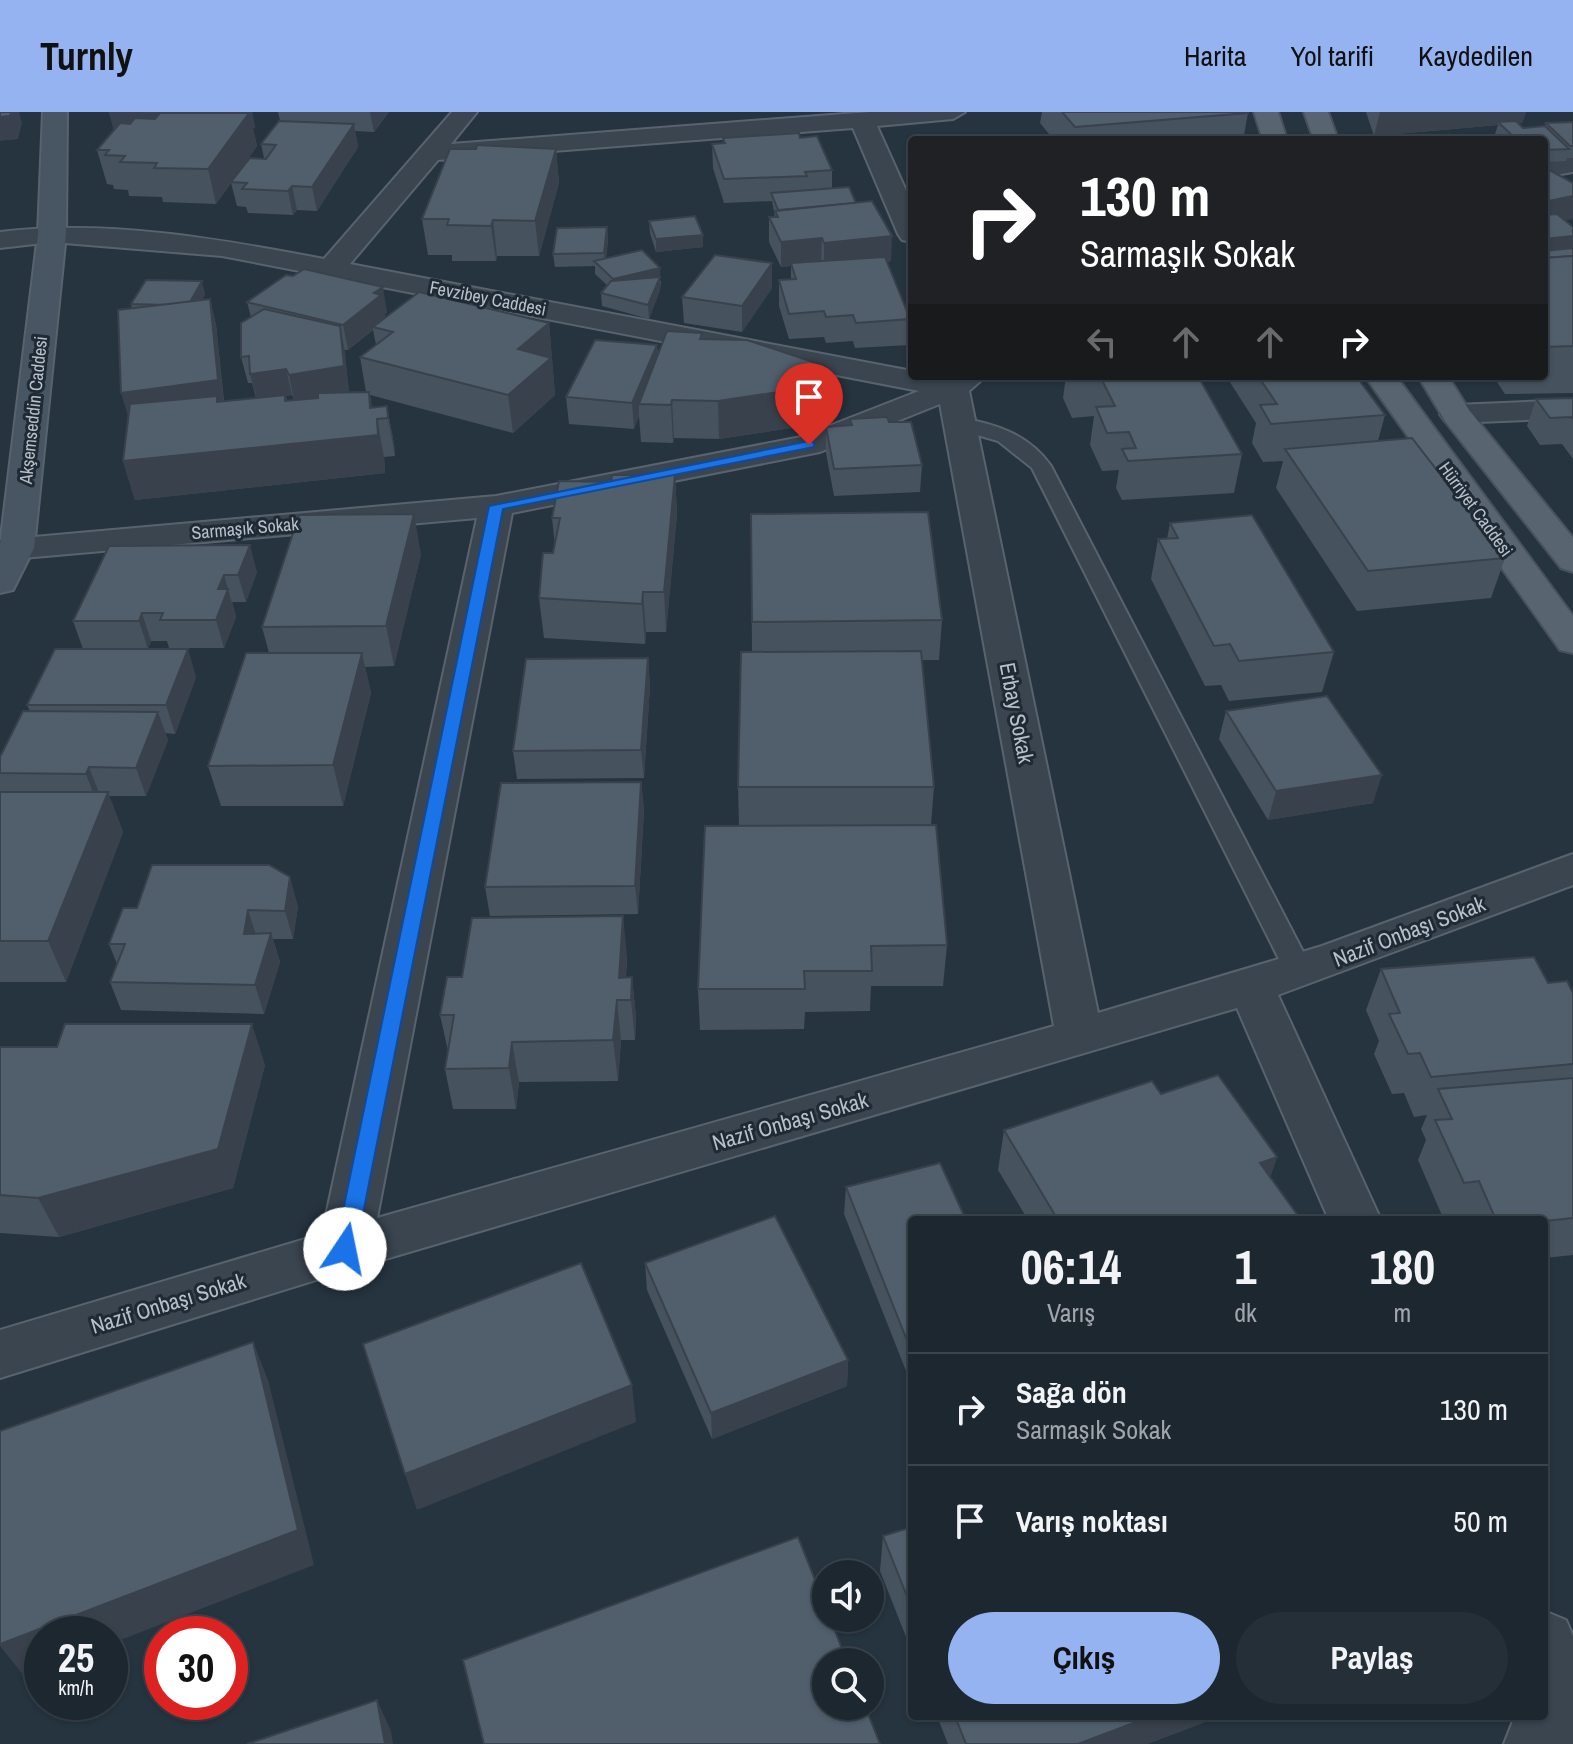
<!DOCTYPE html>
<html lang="tr">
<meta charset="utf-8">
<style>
:root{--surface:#1c2730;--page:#252f38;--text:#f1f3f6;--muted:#a0a5ab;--line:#3a444c;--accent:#95b2f1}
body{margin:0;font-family:"Archivo Narrow",sans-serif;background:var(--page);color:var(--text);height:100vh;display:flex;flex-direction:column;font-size:30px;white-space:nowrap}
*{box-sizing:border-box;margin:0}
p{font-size:26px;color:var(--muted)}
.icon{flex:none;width:44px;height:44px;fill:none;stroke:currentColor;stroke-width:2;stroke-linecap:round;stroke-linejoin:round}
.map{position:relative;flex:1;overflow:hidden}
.sheet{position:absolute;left:908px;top:1104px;width:640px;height:504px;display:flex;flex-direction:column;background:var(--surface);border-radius:8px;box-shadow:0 2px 6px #0004,0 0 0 2px var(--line)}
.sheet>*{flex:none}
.top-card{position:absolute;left:908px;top:24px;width:640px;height:244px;border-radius:8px;box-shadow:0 2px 6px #0004,0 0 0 2px var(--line);background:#202124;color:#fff;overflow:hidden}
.buttons{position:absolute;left:812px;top:1448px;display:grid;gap:16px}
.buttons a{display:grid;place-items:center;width:72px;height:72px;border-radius:50%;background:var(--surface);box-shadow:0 2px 6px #0004,0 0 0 2px var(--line);font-size:40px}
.speed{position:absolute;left:24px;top:1504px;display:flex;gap:16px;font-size:40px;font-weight:700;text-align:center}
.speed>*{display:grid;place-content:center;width:104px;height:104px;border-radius:50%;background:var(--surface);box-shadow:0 2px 6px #0004,0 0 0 2px var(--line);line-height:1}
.speed small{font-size:20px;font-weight:400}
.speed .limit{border:12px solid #d22;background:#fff;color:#111}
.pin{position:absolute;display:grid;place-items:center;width:68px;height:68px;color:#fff;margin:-82px -34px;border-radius:50% 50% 50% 0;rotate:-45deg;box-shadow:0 0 8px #0007}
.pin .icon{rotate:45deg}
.me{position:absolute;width:88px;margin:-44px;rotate:11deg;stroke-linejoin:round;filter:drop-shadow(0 0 6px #0008)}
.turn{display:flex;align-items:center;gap:28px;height:168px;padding:0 40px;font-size:36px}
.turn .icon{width:104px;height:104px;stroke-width:2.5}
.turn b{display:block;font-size:56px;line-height:68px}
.lanes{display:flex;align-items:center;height:76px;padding:0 40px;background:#0003;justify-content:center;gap:40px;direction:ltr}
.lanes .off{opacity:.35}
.eta{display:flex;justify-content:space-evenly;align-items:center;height:136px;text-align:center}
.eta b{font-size:48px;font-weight:700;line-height:56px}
.cta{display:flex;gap:16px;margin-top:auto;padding:16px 40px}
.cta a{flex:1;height:92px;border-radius:48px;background:var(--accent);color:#111;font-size:32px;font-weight:700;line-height:92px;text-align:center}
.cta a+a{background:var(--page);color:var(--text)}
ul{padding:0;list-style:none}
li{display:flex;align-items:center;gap:24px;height:112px;padding:0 40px;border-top:2px solid var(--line)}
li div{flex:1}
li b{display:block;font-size:30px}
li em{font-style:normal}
header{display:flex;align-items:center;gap:48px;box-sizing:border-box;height:112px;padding:0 40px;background:var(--accent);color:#111}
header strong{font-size:38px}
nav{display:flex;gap:44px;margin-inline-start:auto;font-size:28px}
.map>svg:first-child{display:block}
</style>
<header>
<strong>Turnly</strong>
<nav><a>Harita</a><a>Yol tarifi</a><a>Kaydedilen</a></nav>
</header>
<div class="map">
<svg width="1573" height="1632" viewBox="0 0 1573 1632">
<rect width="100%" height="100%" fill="#263440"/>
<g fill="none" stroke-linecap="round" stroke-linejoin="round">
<g stroke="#58636d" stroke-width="4">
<path id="lane" d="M 960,306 C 997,312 1029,323 1051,354 L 1313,859 L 1309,866 L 1299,870 L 1289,866 L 1285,859 L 1032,356 L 998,329 L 953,316 L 950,312 Z"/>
</g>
<g stroke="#58636d" stroke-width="4">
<g id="street">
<path d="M 452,0 L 477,0 L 451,32 L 870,0 L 965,0 L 953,7 L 877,14 L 912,92 L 912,130 L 902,128 L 898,122 L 853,16 L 438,48 L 350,152 L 912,259 L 912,264 L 986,264 L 969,279 L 1098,901 L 1322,834 L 1573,742 L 1573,773 L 1278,883 L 1381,1108 L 1329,1108 L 1237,896 L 345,1159 L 0,1266 L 0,1218 L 322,1122 L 477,406 L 0,448 L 0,428 L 496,384 L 801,325 L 919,279 L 222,144 L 52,130 L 0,136 L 0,120 C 108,107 219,127 324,147 ZM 940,292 L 1054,914 L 377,1106 L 512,401 L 820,340 Z"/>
<polygon points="1573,44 1573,60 1544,65 1544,49"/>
<polygon points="1573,288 1573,306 1456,311 1445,309 1440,302 1445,295 1456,293"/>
<polygon points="1544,1499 1566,1508 1573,1524 1573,1632 1504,1632 1513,1609 1527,1604 1544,1604"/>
</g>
</g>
<g stroke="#58636d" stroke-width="4">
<polygon id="secondary" points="43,0 67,0 66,122 34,436 13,478 0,481 0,433 38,122"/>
</g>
<g stroke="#47515c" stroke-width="4">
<g id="primary">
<polygon points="1254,0 1278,0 1287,28 1263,28"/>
<polygon points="1304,0 1328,0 1338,28 1314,28"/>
<polygon points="1365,264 1396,264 1573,504 1573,541 1560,538"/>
<polygon points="1418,264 1448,264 1469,298 1573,426 1573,460 1561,456 1445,309"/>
</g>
</g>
<use href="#lane" fill="#3a4550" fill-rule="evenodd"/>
<use href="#street" fill="#3a4550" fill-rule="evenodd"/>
<use href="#secondary" fill="#485563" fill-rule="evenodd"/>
<use href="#primary" fill="#586570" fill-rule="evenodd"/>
</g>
<g fill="#46525e" fill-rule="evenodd">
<polygon points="109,0 252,0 255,16 253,16 257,34 237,62 264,46 261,32 280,9 278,0 389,0 374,20 355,19 358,35 317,99 297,98 293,103 248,101 246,95 237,94 231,71 216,92 163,90 162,85 129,84 128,78 114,77 113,73 107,72 97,38 114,18"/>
<polygon points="1042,0 1248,0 1248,1 1243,28 1054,28 1040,11"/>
<polygon points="1366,0 1526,0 1522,11 1518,11 1523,16 1545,14 1546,11 1573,10 1573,46 1567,46 1566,49 1544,50 1544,28 1501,28 1495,22 1498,13 1374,24"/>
<polygon points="723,26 800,26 832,58 832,77 856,91 891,149 887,150 910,207 909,233 855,236 853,229 826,231 824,225 789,227 779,194 779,168 791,168 791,154 781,155 769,130 769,105 775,105 772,89 724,91 713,56 712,32 723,31"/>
<polygon points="556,37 559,71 539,144 497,144 496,149 452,149 452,143 428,143 422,107"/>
<polygon points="910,49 912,49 912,79 909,73"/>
<polygon points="1544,55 1565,109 1573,115 1573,281 1505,282 1493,264 1544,264"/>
<polygon points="649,109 703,135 656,140 650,121"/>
<polygon points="607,115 608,128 606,146 661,169 660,178 649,207 602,194 601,181 607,173 595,162 595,154 555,155 553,142"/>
<polygon points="772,151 772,176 742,220 684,211 682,185"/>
<path d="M 205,182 L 202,188 L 210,187 L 216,213 L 224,289 L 256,286 L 252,271 L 248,271 L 241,245 L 251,205 L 247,190 L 387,200 L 385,202 L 385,206 L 549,211 L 555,283 L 513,321 L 370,283 L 372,296 L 387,294 L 394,332 L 395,344 L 384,345 L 385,361 L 135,388 L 123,349 L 128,305 L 132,197 L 131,192 ZM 373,218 L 376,233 L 360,245 L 366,280 L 349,280 L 344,238 L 348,238 ZM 292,283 L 294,288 L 287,289 L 286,284 Z"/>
<polygon points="702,221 702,227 824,311 719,327 674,326 673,331 641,330 639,304 634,317 569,312 566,285 657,233 658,242"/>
<polygon points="1066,264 1198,264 1242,342 1234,381 1122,388 1116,376 1119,358 1102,359 1090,333 1094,304 1072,306 1063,286"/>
<polygon points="1226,264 1356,264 1385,303 1378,329 1505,446 1491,486 1357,499 1276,376 1283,349 1263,350 1252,331 1256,311"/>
<polygon points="1573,286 1573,347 1562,332 1540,333 1527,314 1536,287"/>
<polygon points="850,307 889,310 922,353 920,380 834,384 826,341 826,315 850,313"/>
<polygon points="675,363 677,402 666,520 646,520 645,532 544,526 539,486 555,434 552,406 611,370"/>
<polygon points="751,402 942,508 939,548 922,548 934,675 931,713 947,833 943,874 871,874 870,899 805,900 804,917 700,918 698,877 739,714 738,675 752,540"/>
<polygon points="1170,411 1334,540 1322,580 1229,589 1221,573 1205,574 1151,467 1158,427 1167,427"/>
<polygon points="109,434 257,460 246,490 232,490 236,505 224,536 169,536 167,529 151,529 148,537 83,537 73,509"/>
<polygon points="421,442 394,554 365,555 371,581 343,694 221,694 208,654 269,541 262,515"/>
<polygon points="648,546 650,574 644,666 517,667 513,639"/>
<polygon points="196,565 175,622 165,621 168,628 146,684 109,684 123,720 66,870 0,870 0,645 30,599 27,593"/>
<polygon points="1226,599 1373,691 1268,708 1219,627"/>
<polygon points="641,670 644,698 638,802 490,804 485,775"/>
<polygon points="298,794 293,827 273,827 280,850 264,902 121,898 110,870 117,852 109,832 123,796"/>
<polygon points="627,845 626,865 632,865 636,906 635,928 621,928 618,969 519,970 516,997 453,997 445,957 448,939 440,903 462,865"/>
<polygon points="1381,857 1548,871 1573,881 1573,1143 1544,1146 1544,1108 1444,1108 1418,1048 1426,1028 1421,1017 1427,1003 1414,1005 1404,981 1392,982 1374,942 1379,929 1366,898"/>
<polygon points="0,935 265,953 233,1076 59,1125 0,1121"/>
<polygon points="1161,982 1277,1045 1270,1065 1301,1108 1028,1108 998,1058 1004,1018"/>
<polygon points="846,1075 912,1108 912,1274 844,1102"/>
<polygon points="645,1151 848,1248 847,1274 712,1327 647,1178"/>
<polygon points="912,1415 912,1540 880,1459 883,1424"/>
<polygon points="937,1604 1221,1604 1147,1632 948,1632"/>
</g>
<g fill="#39424c">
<polygon points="11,0 19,0 22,11 18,27 0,29 0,5"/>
<polygon points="109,0 252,0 255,16 253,16 257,34 216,92 208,57 117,29"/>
<polygon points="370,0 389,0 374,20"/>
<polygon points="1380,0 1526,0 1522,11 1501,13 1498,10 1498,13 1374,24"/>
<polygon points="354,12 358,35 317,99 312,75"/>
<polygon points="556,37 559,71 539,144 535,109"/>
<polygon points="292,74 297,98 293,103 288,79"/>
<polygon points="1573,84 1573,107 1544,113 1544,90"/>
<polygon points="493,108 497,144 496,149 491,114"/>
<polygon points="607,115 608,128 605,154 604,141"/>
<polygon points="703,123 703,135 656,140 656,127"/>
<polygon points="892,124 891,149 824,156 824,131"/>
<polygon points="1573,124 1573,148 1544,151 1544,127"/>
<polygon points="822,126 821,151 781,155 781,130"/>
<polygon points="772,151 772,176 742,220 742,194"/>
<polygon points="660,156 660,178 649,207 648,193 614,180 613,167"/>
<polygon points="202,169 205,182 192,206 189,193"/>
<polygon points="383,175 387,200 385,202 386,208 373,215 373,218 348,238 343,213 374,181"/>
<polygon points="210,187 216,213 224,294 129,307 121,281"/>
<polygon points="549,211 555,283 513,321 508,283 518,237"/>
<polygon points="340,214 345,240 349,280 294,289 289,263"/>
<polygon points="657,233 659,259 639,292 639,304 634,317 632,291"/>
<polygon points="825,254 824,311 719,327 718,289"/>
<polygon points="286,257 292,283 286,284 294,321 257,288 250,262"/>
<polygon points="369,280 377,323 377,307 384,345 385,361 135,388 123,349 370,296"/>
<polygon points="672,288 674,326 673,331 671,293"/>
<polygon points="387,294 394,332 395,344 388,306"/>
<polygon points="675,363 677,402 666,520 664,480"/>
<polygon points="414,402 421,442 394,554 386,514"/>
<polygon points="250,433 257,460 246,490 238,463"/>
<polygon points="224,463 236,505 224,536 216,508 218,477"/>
<polygon points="643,480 646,520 645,532 642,492"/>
<polygon points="142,501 151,529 148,537 139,509"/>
<polygon points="188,537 196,565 175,622 166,593"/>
<polygon points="362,541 371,581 343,694 333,653"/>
<polygon points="648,546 650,574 644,666 641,638"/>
<polygon points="158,600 168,628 146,684 136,656"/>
<polygon points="89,655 100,683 97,691 86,662"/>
<polygon points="1382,663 1373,691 1268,708 1276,679"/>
<polygon points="641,670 644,698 638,802 635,774"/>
<polygon points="108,680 123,720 66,870 48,829"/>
<polygon points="290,765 298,794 293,827 285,799"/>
<polygon points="248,798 257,826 244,822"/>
<polygon points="623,804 627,845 624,888 619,866"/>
<polygon points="271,821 280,850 264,902 255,873"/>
<polygon points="632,865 636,906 635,928 631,888"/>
<polygon points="617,888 621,928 618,969 613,928"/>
<polygon points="252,912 265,953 233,1076 59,1125 38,1086"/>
<polygon points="512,930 519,970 516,997 509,956"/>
<polygon points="1277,1045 1264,1084 1260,1051"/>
<polygon points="253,1230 268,1268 314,1453 110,1532 110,1522 42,1522 42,1558 25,1565 0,1534 0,1532"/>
<polygon points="848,1248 847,1274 712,1327 711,1301"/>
<polygon points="632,1273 636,1310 417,1398 405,1362"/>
<polygon points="377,1588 391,1619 393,1632 385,1632"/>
<polygon points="1152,1604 1221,1604 1147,1632 1078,1632"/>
</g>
<g fill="#515f6d" stroke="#39424c" stroke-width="2">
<polygon points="0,0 11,0 10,4 0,5"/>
<polygon points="1062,0 1248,0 1248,1 1075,15"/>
<polygon points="160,1 249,1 208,57 154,56 157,51 120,50 125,44 105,43 109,38 97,38 120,11 130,12 135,6 155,7"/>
<polygon points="279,9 354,12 312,75 292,74 288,79 242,77 247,71 231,70 250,46 266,47 276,33 261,32"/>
<polygon points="1516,9 1523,16 1545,14 1569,37 1544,38 1544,28 1517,28 1498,10"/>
<polygon points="1573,10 1573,34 1570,34 1546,11"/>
<polygon points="799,21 800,26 817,24 832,58 805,60 807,64 724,67 712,32 725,31 723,26"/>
<polygon points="477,33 556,37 535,109 493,108 491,114 447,113 449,107 422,107 450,37 476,37"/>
<polygon points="1544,55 1573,71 1573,84 1544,90"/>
<polygon points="849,75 856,91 778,98 771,81"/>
<polygon points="872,89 892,124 824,131 822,126 781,130 769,105 778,105 775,99"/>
<polygon points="1557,102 1573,115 1573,124 1544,127 1544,103"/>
<polygon points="695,104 703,123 656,127 649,109"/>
<polygon points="607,115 604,141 553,142 557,116"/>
<polygon points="1573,136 1573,144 1544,146 1544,139"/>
<polygon points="642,138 660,156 613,167 594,149"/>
<polygon points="715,143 772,151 742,194 682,185"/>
<polygon points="1573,144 1573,234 1544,235 1544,146"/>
<polygon points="885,145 910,207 856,211 853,203 826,205 824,199 789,202 779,168 796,167 791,151"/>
<polygon points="304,157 383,175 374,181 381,183 343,213 247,190 286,163 293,164"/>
<polygon points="660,165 648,193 601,181 611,169"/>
<polygon points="146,168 202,169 190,190 167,193 131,192"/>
<polygon points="419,180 549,211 518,237 551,246 508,283 360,245 393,220 373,215"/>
<polygon points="210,187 218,268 121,281 118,198"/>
<polygon points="264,197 340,214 344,254 289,263 286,257 250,262 249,244 241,245 241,211"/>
<polygon points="667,219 702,221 700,227 747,228 825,254 825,273 718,289 672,288 671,293 639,292"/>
<polygon points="595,228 657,233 632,291 566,285"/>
<polygon points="1075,264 1198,264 1242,342 1128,349 1122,337 1136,336 1129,320 1107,321 1096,295 1115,294 1101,266 1077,268"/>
<polygon points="1258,264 1356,264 1385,303 1271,312 1260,293 1277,292"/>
<polygon points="369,280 370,296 387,294 388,306 377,307 378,323 123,349 130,292 217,284 217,290 285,283 285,289 318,286 318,281"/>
<polygon points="1573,286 1573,307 1571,305 1550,306 1536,287"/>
<polygon points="887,305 889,310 911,310 922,353 834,357 826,315 852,313 850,307"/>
<polygon points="1412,326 1505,446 1368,459 1285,337"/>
<polygon points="612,363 675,363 664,480 643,480 642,492 539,486 543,441 553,441 560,406 552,406 559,369 611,370"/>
<polygon points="928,400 942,508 752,510 751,402"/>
<polygon points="414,402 386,514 262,515 299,403"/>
<polygon points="1252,403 1334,540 1239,549 1230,532 1214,534 1158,427 1178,426 1170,411"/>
<polygon points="250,433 238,463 224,463 218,477 228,477 216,508 160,508 163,501 142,501 139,509 73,509 109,434"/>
<polygon points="55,537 188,537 166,593 27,593"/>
<polygon points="921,539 934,675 738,675 741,540"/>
<polygon points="246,541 362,541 333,653 208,654"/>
<polygon points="648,546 641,638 513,639 526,547"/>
<polygon points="1327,584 1382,663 1276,679 1226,599"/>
<polygon points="23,599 158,600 136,656 89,655 86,662 0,661 0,645"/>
<polygon points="641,670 635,774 485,775 501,671"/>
<polygon points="0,680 108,680 48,829 0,829"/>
<polygon points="936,713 947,833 871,834 872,859 804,859 805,877 698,877 705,714"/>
<polygon points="152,753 269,753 290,765 285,799 248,798 244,822 271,821 255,873 110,870 125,832 109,832 123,796 137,796"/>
<polygon points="623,804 619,866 632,865 631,888 617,888 613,928 512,930 509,956 445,957 454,903 440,903 447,865 462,865 472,806"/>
<polygon points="1534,845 1548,871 1567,869 1573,881 1573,952 1431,965 1420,941 1408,942 1389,902 1400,901 1381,857"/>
<polygon points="65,912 252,912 218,1037 38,1086 0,1083 0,935 57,935"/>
<polygon points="1218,963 1277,1045 1260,1051 1301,1108 1058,1108 1004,1018 1152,969 1161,982"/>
<polygon points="1573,966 1573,1106 1544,1109 1496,1108 1479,1069 1464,1071 1435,1008 1452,1007 1438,977"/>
<polygon points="940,1051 966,1108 912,1108 912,1241 846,1075"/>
<polygon points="775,1104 848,1248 711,1301 645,1151"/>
<polygon points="581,1151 632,1273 405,1362 363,1232"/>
<polygon points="253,1230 298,1418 0,1532 0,1319"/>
<polygon points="912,1415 912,1497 883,1424"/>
<polygon points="798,1425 826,1496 826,1506 830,1506 847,1550 826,1550 826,1594 865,1594 880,1632 484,1632 463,1548"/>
<polygon points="377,1588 385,1632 247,1632"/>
<polygon points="955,1604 1152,1604 1078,1632 966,1632"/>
</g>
<polygon fill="#1a73e8" stroke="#114b97" stroke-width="2" points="809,329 814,330 814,335 503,397 356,1137 353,1143 338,1143 335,1137 489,394"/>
<g text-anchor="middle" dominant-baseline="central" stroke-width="6" stroke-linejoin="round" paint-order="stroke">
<g font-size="18" fill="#b7c0ca" stroke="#1f2a35">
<text transform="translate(488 186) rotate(11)">Fevzibey Caddesi</text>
<text transform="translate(33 298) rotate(-84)">Akşemseddin Caddesi</text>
<text transform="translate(1476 397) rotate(54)">Hürriyet Caddesi</text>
<text transform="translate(245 416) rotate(-5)">Sarmaşık Sokak</text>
</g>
<g font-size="22" fill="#b7c0ca" stroke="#1f2a35">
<text transform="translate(1017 601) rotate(79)">Erbay Sokak</text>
<text transform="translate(1409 819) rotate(-21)">Nazif Onbaşı Sokak</text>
<text transform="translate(790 1009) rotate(-16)">Nazif Onbaşı Sokak</text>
<text transform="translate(168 1191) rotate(-17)">Nazif Onbaşı Sokak</text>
</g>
</g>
</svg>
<div class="buttons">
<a><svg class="icon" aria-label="sound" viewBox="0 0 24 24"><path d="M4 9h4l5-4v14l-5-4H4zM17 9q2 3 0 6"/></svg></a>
<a><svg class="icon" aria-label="search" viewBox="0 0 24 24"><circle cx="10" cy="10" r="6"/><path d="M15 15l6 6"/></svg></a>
</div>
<div class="speed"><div>25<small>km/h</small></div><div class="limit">30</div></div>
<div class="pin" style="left:809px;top:333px;background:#d93025"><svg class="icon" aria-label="arrive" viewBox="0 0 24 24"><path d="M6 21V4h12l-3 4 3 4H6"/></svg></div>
<svg class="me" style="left:345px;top:1137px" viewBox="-20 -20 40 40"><circle r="19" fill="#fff"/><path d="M0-13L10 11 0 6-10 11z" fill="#1a73e8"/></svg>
<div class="top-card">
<div class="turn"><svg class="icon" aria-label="right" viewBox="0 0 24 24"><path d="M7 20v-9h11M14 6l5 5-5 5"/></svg><div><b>130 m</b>Sarmaşık Sokak</div></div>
<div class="lanes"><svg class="icon off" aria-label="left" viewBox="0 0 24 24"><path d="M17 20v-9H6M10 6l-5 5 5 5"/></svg><svg class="icon off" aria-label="ahead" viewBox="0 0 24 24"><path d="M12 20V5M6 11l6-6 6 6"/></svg><svg class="icon off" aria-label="ahead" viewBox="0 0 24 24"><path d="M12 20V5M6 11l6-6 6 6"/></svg><svg class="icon" aria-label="right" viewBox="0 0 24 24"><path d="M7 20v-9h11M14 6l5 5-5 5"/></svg></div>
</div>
<section class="sheet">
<div class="eta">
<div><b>06:14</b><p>Varış</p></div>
<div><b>1</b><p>dk</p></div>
<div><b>180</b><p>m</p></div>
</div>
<ul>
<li><svg class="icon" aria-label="right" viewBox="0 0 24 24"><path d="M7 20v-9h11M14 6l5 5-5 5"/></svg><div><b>Sağa dön</b><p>Sarmaşık Sokak</p></div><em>130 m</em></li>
<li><svg class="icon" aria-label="arrive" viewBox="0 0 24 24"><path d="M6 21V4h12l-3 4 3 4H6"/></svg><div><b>Varış noktası</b></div><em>50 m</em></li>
</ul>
<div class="cta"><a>Çıkış</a><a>Paylaş</a></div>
</section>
</div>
